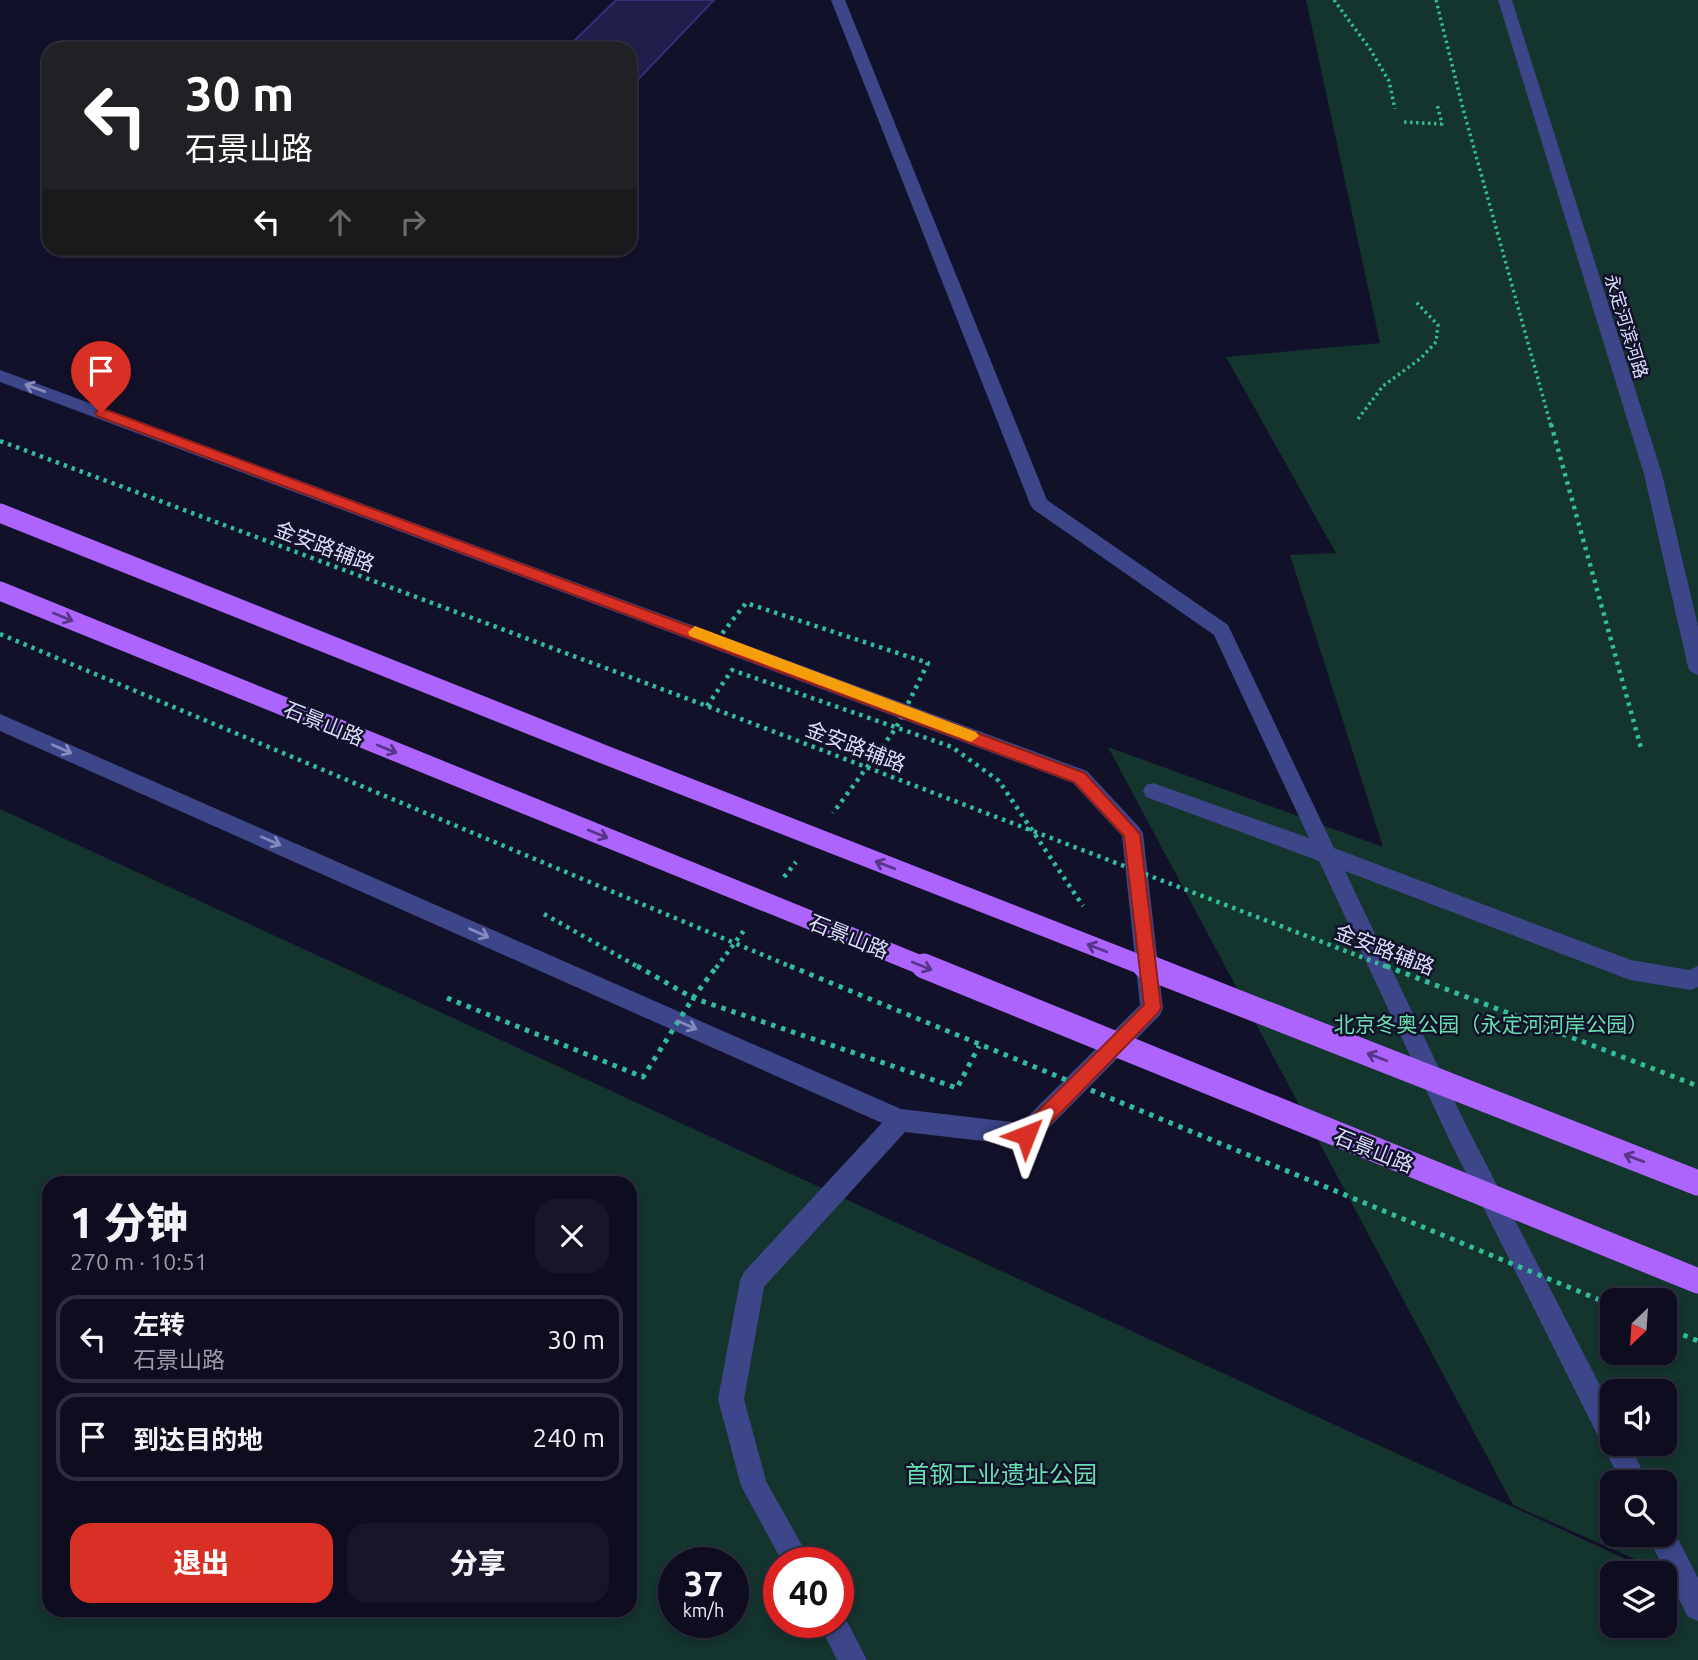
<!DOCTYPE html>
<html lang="zh">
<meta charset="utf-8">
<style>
:root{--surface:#0e0d20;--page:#171629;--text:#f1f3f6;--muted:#9b9ca5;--line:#2e2d3e;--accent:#d93025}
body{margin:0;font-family:Ubuntu,"Noto Sans SC",sans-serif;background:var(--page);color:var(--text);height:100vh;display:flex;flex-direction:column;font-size:26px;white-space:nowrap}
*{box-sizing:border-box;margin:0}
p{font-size:23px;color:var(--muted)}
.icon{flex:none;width:38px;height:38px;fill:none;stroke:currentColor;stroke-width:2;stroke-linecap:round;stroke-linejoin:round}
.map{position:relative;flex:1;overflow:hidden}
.details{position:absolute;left:42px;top:1176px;width:595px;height:441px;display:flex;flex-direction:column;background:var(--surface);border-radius:21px;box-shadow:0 4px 10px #0003,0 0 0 2px var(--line)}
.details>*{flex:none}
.top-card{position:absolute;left:42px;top:42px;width:595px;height:214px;border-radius:21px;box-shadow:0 4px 10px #0003,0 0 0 2px var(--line);background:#202124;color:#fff;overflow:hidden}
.needle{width:46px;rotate:205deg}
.tools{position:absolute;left:1600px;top:1288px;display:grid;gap:14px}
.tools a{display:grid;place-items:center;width:77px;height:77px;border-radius:14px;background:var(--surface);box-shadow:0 4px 10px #0003,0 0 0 2px var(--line);font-size:35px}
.speed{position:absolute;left:658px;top:1547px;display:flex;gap:14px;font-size:35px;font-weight:700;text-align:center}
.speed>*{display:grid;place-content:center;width:91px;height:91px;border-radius:50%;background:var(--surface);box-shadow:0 4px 10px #0003,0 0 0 2px var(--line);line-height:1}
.speed small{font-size:18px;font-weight:400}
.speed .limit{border:10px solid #d22;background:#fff;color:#111}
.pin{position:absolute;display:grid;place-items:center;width:60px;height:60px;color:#fff;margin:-72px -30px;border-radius:50% 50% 50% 0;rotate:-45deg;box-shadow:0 0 7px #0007}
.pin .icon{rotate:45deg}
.me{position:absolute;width:77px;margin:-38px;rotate:45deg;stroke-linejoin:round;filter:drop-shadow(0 0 5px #0008)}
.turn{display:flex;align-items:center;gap:24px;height:147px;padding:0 28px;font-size:32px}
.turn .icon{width:91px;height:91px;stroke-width:2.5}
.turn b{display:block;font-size:49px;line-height:60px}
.lanes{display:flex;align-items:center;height:66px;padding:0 28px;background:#0003;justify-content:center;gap:35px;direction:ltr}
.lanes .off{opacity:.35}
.round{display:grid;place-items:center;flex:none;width:74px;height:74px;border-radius:21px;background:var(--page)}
.headline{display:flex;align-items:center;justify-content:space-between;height:119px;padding:0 28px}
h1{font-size:42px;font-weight:800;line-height:52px}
.button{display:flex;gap:14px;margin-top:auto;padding:14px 28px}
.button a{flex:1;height:80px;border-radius:21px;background:var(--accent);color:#fff;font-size:28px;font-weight:800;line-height:80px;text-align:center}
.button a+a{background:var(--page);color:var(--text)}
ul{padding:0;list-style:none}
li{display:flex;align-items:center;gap:21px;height:88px;margin:0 14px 10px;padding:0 14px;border:4px solid var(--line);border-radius:21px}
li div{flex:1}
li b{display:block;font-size:26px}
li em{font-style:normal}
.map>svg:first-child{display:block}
</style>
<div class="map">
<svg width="1698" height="1660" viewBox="0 0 1698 1660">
<rect width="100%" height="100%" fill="#12112a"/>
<g fill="#14342e" fill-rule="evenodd">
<path d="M 1306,0 L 1698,0 L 1698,1587 L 1513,1505 L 1108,747 L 1383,847 L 1290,555 L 1336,553 L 1226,357 L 1380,343 ZM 1612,1300 L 1664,1300 L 1664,1353 L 1612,1353 ZM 1612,1391 L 1664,1391 L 1664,1444 L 1612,1444 ZM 1612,1482 L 1664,1482 L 1664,1535 L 1612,1535 Z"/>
<path d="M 0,809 L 1656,1573 L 1612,1573 L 1612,1626 L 1664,1626 L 1664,1577 L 1698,1593 L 1698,1660 L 0,1660 ZM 49,1183 L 630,1183 L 630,1610 L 49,1610 ZM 674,1563 L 733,1563 L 733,1622 L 674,1622 ZM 779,1563 L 838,1563 L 838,1622 L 779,1622 Z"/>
</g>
<polygon fill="#201e4b" stroke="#333077" stroke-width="2" points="616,0 714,0 630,88 630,49 566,49"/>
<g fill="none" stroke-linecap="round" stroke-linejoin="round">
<g stroke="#33bb9e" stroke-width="3.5" stroke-dasharray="2.5 3.5" stroke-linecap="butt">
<polyline points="1334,0 1370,49 1389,81 1395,109"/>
<polyline points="1436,0 1462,105 1551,426"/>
<polyline points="1404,122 1442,124 1437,104"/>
<polyline points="1358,419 1383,386 1421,358 1436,342 1438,325 1415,301"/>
</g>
<polyline stroke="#33bb9e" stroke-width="4.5" stroke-dasharray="3.5 5" stroke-linecap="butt" points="1551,424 1641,748"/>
<polyline stroke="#33bb9e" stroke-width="5" stroke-dasharray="4.5 6" stroke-linecap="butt" points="1664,1327 1698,1341"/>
<g fill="#3d4689" fill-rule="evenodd">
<polygon points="831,0 845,0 1047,500 1228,625 1334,848 1631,960 1689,970 1698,966 1698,987 1691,990 1630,980 1345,871 1465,1123 1612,1409 1612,1444 1629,1444 1648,1482 1621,1482 1449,1139 1319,861 1146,797 1143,791 1146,785 1153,783 1309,838 1214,635 1033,509 1030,504"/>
<polygon points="1498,0 1512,0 1662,474 1698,626 1698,675 1691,672 1688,667 1644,474"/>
<polygon points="0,370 1087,771 1139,827 1143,833 1163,1008 1160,1015 1034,1143 1026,1146 905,1132 764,1287 744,1399 766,1481 812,1563 783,1563 741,1486 718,1399 740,1281 744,1272 882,1123 0,731 0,714 901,1109 1021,1123 1140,1005 1122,836 1073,783 0,382"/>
<polygon points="1664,1523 1671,1525 1698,1578 1698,1621 1688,1617 1647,1535 1664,1535"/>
<polygon points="838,1611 842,1612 867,1660 837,1660 818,1622 838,1622"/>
</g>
<g stroke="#33bb9e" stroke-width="4.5" stroke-dasharray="3.5 5" stroke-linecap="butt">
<polyline points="0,441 707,706 1390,968"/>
<polyline points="0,634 794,968"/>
<polyline points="717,640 746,603 928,663 896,728 833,813"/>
<polyline points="707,706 732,670 952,747 999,781 1083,906"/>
<polyline points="784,877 796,862"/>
<polyline points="544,914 640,968"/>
<polyline points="716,968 745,929"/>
</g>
<g stroke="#33bb9e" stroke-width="5" stroke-dasharray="4.5 6" stroke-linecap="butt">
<polyline points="637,966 693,998 957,1088 979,1046"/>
<polyline points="790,966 1612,1305"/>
<polyline points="1386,966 1698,1086"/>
<polyline points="447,998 643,1077 693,998 717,966"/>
</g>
<g stroke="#ac64fc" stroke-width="19">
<polyline points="0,513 608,756 1149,968"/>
<polyline points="0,591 928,968"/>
</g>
<g stroke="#ac64fc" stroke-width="25">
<polyline points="924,966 1698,1281"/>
<polyline points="1145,966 1698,1183"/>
</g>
</g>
<defs><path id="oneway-shaft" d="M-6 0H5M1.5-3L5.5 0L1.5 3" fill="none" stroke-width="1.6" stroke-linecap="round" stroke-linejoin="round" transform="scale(1.75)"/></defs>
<g stroke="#848abe">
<use href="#oneway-shaft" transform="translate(35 388) rotate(-160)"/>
<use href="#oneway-shaft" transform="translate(62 749) rotate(24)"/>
<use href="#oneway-shaft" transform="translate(271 841) rotate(24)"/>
<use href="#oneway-shaft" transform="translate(479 933) rotate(24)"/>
<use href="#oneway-shaft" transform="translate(687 1025) rotate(24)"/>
</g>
<g stroke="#573688">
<use href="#oneway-shaft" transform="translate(63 617) rotate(22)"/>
<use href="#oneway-shaft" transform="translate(387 749) rotate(22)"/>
<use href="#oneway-shaft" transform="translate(598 834) rotate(22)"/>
<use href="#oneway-shaft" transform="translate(885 865) rotate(-159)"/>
<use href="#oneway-shaft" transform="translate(1097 948) rotate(-159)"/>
<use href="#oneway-shaft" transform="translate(922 966) rotate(22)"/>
<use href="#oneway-shaft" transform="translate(1377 1057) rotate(-159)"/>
<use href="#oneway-shaft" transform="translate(1634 1158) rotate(-159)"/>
</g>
<polygon fill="#d93025" stroke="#8d1f18" stroke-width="2" points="101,408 1085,773 1140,834 1161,1008 1158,1013 1033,1141 1026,1143 1020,1141 1017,1135 1020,1129 1144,1005 1124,836 1074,782 97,416 95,413"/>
<polygon fill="#f59e0b" points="695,626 976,732 979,736 971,742 966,740 690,636 688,632"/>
<g text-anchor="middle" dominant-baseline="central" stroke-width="5" stroke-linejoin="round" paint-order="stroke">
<g font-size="18" fill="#dbddfe" stroke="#12112a">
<text transform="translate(1627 326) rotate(73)">永定河滨河路</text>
</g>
<g font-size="21" fill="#dbddfe" stroke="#12112a">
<text transform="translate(325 546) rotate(21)">金安路辅路</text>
<text transform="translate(324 723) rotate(22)">石景山路</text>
<text transform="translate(856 746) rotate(21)">金安路辅路</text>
<text transform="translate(849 936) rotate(22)">石景山路</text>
<text transform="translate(1385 949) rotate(21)">金安路辅路</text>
<text transform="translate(1374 1150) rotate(22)">石景山路</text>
</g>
<g font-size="21" fill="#67dfae" stroke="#12112a">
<text x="1491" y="1024">北京冬奥公园（永定河河岸公园）</text>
</g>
<g font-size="24" fill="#67dfae" stroke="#12112a">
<text x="1001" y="1474">首钢工业遗址公园</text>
</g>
</g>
</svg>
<div class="tools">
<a><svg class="needle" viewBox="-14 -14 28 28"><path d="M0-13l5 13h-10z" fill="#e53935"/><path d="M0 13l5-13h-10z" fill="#9b9ca5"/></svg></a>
<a><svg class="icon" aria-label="sound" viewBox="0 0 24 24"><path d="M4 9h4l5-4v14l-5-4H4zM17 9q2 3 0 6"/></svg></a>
<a><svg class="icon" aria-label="search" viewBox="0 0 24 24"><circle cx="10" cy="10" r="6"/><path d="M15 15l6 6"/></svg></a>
<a><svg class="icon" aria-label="layers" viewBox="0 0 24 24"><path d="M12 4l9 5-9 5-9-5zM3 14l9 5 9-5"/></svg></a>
</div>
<div class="speed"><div>37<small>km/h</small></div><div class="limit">40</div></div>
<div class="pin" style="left:101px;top:413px;background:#d93025"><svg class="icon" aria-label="arrive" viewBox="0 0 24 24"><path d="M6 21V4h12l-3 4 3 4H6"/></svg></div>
<svg class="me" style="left:1026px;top:1135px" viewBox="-20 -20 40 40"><path d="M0-17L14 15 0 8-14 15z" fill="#d93025" stroke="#fff" stroke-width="4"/></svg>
<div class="top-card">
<div class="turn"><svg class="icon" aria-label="left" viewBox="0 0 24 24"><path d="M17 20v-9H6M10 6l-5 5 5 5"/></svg><div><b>30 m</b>石景山路</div></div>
<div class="lanes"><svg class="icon" aria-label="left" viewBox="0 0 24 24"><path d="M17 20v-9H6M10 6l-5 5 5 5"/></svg><svg class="icon off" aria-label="ahead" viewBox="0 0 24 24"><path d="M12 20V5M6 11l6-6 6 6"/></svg><svg class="icon off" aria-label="right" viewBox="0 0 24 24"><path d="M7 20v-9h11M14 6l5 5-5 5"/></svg></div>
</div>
<section class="details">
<div class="headline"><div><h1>1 分钟</h1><p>270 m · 10:51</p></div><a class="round"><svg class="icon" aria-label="close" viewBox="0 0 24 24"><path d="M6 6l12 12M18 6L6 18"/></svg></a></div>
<ul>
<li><svg class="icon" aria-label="left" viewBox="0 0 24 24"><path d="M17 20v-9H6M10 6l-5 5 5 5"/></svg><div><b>左转</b><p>石景山路</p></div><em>30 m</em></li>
<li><svg class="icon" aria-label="arrive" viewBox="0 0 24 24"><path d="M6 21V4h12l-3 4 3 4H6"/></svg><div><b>到达目的地</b></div><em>240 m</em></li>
</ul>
<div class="button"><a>退出</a><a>分享</a></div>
</section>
</div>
